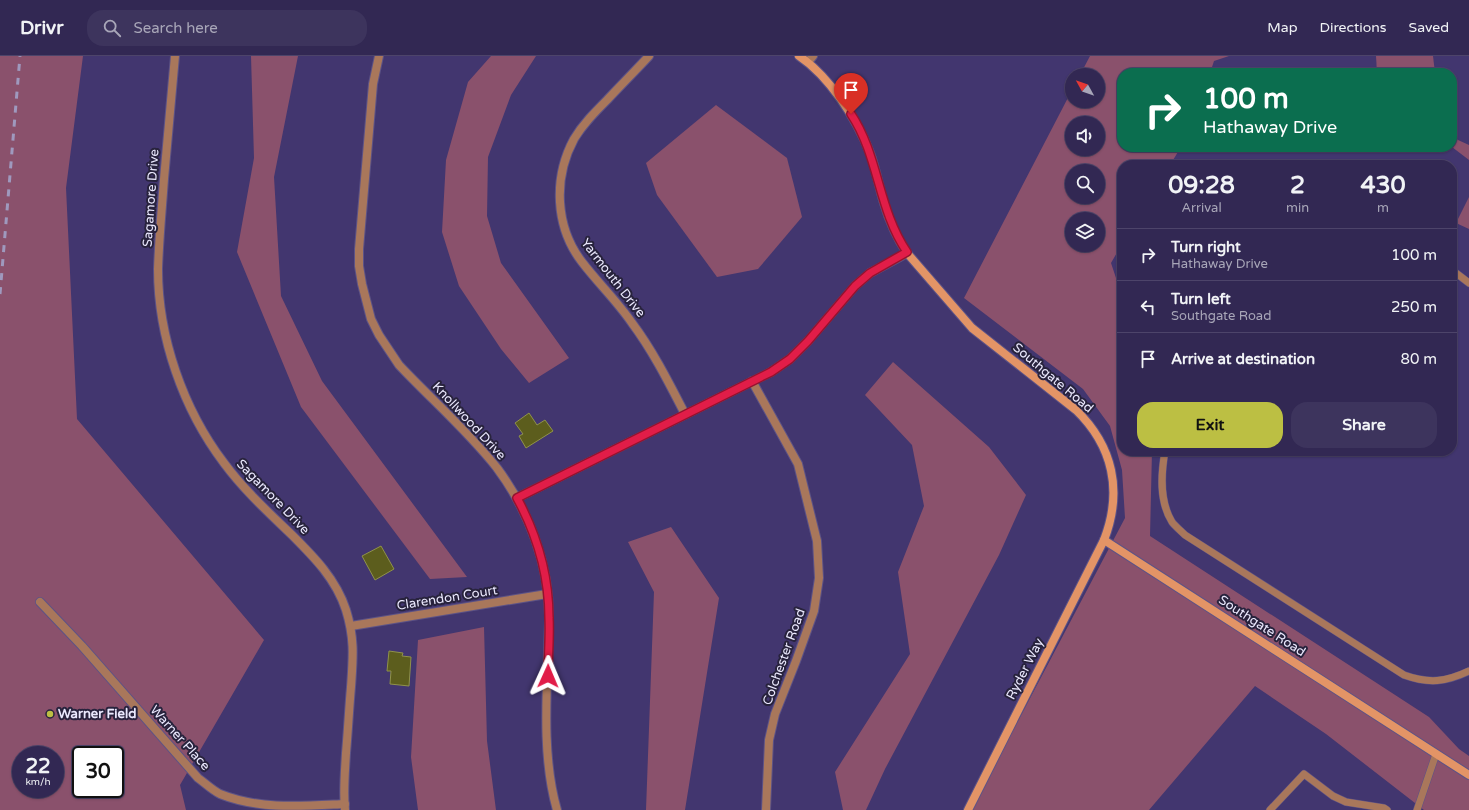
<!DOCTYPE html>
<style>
:root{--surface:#322853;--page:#3d345d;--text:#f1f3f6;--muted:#a8a6b8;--line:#4d446a;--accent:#bcbf43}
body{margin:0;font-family:"Varela Round",sans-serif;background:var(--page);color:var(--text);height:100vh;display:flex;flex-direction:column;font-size:15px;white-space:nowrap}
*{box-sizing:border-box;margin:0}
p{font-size:13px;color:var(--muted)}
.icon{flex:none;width:22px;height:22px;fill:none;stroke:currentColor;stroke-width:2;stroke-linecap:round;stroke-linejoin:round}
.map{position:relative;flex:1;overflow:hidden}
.panel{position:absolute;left:1117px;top:104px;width:340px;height:296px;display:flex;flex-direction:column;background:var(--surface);border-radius:16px;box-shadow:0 1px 3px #0004,0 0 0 1px var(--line)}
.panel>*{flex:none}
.banner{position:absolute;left:1117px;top:12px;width:340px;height:84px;border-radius:16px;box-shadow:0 1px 3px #0004,0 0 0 1px var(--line);background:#0b6e4f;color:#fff;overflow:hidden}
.needle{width:26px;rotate:310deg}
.fabs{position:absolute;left:1065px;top:12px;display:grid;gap:8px}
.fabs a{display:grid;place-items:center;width:40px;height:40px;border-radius:50%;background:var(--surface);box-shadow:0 1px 3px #0004,0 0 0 1px var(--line);font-size:20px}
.speed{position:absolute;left:12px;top:690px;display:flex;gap:8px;font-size:20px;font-weight:700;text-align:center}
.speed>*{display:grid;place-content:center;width:52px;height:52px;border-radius:50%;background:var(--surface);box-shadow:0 1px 3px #0004,0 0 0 1px var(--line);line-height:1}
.speed small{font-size:10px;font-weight:400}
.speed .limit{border:2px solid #111;border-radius:6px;background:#fff;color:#111}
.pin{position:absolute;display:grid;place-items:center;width:34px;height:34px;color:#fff;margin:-41px -17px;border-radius:50% 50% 50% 0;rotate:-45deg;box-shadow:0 0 4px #0007}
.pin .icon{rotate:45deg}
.me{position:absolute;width:44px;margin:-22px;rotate:1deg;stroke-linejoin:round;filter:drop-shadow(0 0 3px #0008)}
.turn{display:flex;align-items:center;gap:14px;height:84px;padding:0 20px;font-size:18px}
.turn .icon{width:52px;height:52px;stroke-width:2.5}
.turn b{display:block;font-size:28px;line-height:34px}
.eta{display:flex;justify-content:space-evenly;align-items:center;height:68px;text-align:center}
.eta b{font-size:24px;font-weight:800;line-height:28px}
.button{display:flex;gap:8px;margin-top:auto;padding:8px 20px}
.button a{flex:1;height:46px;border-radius:16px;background:var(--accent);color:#111;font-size:16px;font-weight:800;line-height:46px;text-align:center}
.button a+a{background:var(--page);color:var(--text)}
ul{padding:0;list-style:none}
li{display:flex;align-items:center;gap:12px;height:52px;padding:0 20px;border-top:1px solid var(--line)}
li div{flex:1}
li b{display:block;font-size:15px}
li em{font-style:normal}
header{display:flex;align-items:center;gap:24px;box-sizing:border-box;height:56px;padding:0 20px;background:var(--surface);border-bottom:1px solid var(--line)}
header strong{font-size:19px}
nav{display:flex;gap:22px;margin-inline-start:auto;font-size:14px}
.search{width:280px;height:36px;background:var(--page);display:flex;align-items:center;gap:10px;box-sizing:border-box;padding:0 14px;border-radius:16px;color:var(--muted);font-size:15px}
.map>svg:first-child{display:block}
</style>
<header>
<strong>Drivr</strong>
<div class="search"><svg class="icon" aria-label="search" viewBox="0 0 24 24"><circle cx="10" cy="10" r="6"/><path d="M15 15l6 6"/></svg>Search here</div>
<nav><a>Map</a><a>Directions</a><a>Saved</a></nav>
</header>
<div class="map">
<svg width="1469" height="754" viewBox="0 0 1469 754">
<rect width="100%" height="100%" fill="#42366f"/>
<g fill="#8a516c" fill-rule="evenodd">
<path d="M 0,0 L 83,0 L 66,132 L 77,363 L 264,584 L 180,729 L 186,754 L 0,754 ZM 21,699 L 55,699 L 55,733 L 21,733 ZM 81,699 L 115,699 L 115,733 L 81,733 Z"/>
<polygon points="251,0 298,0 274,121 281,240 322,325 467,521 430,523 301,351 237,196 254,102"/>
<polygon points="491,0 536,0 511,39 488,101 487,160 501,207 569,302 529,327 501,293 459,230 442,176 446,104 468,26"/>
<path d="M 1090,0 L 1229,0 L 1214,5 L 1210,17 L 1122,17 L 1122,91 L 1181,91 L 1170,109 L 1122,109 L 1122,188 L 1111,207 L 1122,240 L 1122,395 L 1152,395 L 1150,480 L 1429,661 L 1459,693 L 1469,700 L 1469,754 L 1424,754 L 1326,678 L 1255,630 L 1149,754 L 971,754 L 1125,462 L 1122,414 L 1110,370 L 1083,333 L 964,242 L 1072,34 L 1072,45 L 1098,45 L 1098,19 L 1080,19 ZM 1072,67 L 1098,67 L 1098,93 L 1072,93 ZM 1072,115 L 1098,115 L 1098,141 L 1072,141 ZM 1072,163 L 1098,163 L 1098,189 L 1072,189 Z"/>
<polygon points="1376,0 1433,0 1435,17 1377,17"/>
<polygon points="716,49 787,102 802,161 758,213 717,221 657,139 646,107"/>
<polygon points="1452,78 1458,84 1469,89 1469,104 1452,91"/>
<polygon points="1469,141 1469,173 1456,167"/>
<polygon points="893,306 989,391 1026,439 999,499 885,713 866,754 843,754 835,716 910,598 898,516 924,450 912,389 865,339"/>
<polygon points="671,471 719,542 685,754 646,754 654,536 628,486"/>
<polygon points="484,571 487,685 496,754 418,754 411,701 418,584"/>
</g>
<g fill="#5c5d1d" stroke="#8f924a">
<polygon points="529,357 537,369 545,364 553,375 526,392 519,380 523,378 515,367"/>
<polygon points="381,490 394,513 375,524 362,500"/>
<polygon points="389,595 403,597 402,600 411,601 409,630 390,628 391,615 387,615"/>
</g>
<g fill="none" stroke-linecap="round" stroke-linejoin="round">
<g stroke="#5d5386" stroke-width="8">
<g id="lane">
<polyline points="1452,214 1469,227"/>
<path d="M 1165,395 C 1161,418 1159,445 1172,466 C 1175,470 1181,475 1185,479 L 1404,619 C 1429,628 1446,626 1469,615"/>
<polyline points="1270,754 1304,718 1333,740 1346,746 1384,752 1387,754"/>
<polyline points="1417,754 1436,698"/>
</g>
</g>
<g stroke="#5d5386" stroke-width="10">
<g id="street">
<path d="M 175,0 C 171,41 168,82 164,123 C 162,152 159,182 158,213 C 158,281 183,353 224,407 C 244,434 268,456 292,479 C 314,501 336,523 346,554 C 355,583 353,602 351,631 C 349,653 348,675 346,697 C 345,716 343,735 345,754"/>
<path d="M 379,0 L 373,28 L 359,193 L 359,210 L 362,228 L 371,263 L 379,279 L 399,309 C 431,343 468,375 497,412 C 529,455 550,510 549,564 C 548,625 540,695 557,754"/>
<path d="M 649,0 C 635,15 621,29 607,44 C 595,56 583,68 574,83 C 553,122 555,171 582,206 C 598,227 617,245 632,267 C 653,295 669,327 685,358"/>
<polyline points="808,6 813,0"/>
<polyline points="752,325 798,408 817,485 819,522 814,555 796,605 775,658 769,684 766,754"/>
<polyline points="517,442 771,316 790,303 808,285 855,230 870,217 907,197"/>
<path d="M 40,546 L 82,590 L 198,722 C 205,727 212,734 220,738 C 260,754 303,750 345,748"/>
<polyline points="351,570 547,538"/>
</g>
</g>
<g stroke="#5d5386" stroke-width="10">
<g id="secondary">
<path d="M 799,0 C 829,20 857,63 870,97 C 876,113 879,131 884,147 C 889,164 897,182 907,197 L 972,272 L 1076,354 C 1113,390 1123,435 1104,484 L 968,754"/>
<polyline points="1104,484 1469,719"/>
</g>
</g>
<use href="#lane" stroke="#a9775b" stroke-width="7"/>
<use href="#street" stroke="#a9775b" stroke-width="8"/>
<use href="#secondary" stroke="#e39466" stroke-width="8"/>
<polyline stroke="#9f99be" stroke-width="3" stroke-dasharray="7 7" stroke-linecap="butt" points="0,238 20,0"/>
</g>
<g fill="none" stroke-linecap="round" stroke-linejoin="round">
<g stroke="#92132f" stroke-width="10">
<path id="route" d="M 548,620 C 548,601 550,581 549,562 C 549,520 537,479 517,442 L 771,316 L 790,303 L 808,285 L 855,230 L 870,217 L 907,196 C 878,154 879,100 851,58"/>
</g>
<use href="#route" stroke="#e11d48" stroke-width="7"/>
</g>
<circle fill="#bcbf43" stroke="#28233d" stroke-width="1.5" cx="50" cy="658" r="4"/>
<g text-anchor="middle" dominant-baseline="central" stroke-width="4" stroke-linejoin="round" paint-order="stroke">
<g font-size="13" fill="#ebe9fe" stroke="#28233d">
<text transform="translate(151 142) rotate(-86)">Sagamore Drive</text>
<text transform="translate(613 222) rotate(52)">Yarmouth Drive</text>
<text transform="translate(1053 322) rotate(40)">Southgate Road</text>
<text transform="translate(469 365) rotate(47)">Knollwood Drive</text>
<text transform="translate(273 441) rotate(46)">Sagamore Drive</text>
<text transform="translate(447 542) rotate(-9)">Clarendon Court</text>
<text transform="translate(1262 570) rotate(33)">Southgate Road</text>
<text transform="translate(784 601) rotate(-70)">Colchester Road</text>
<text transform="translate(1025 613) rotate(-63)">Ryder Way</text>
<text transform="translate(180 682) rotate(48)">Warner Place</text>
</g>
<g font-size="13" font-weight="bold" fill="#ebe9fe" stroke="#28233d" text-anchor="start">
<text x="58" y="658">Warner Field</text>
</g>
</g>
</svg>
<div class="fabs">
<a><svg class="needle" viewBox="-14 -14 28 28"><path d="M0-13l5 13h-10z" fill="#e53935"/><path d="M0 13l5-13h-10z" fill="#a8a6b8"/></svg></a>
<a><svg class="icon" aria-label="sound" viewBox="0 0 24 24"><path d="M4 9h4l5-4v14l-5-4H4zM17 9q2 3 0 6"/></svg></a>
<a><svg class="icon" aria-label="search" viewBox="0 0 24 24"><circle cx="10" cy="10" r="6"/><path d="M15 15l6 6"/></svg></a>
<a><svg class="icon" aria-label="layers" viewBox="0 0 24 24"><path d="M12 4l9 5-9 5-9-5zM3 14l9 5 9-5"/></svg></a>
</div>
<div class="speed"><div>22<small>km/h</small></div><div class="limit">30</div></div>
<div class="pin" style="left:851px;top:58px;background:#d93025"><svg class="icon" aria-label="arrive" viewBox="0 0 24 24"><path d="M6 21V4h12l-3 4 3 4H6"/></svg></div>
<svg class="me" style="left:548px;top:620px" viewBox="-20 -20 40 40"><path d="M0-17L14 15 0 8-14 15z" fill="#e11d48" stroke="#fff" stroke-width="4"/></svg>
<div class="banner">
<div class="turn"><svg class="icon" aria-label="right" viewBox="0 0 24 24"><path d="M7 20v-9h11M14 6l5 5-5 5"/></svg><div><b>100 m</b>Hathaway Drive</div></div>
</div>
<section class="panel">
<div class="eta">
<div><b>09:28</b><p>Arrival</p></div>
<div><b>2</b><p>min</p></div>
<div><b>430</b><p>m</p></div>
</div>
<ul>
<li><svg class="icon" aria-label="right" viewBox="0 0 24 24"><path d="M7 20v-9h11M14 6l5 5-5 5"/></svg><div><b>Turn right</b><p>Hathaway Drive</p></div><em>100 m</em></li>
<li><svg class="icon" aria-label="left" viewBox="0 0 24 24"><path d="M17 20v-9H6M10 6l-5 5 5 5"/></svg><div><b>Turn left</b><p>Southgate Road</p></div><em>250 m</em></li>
<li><svg class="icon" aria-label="arrive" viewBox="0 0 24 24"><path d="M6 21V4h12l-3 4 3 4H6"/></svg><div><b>Arrive at destination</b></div><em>80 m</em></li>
</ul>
<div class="button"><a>Exit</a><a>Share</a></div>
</section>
</div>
